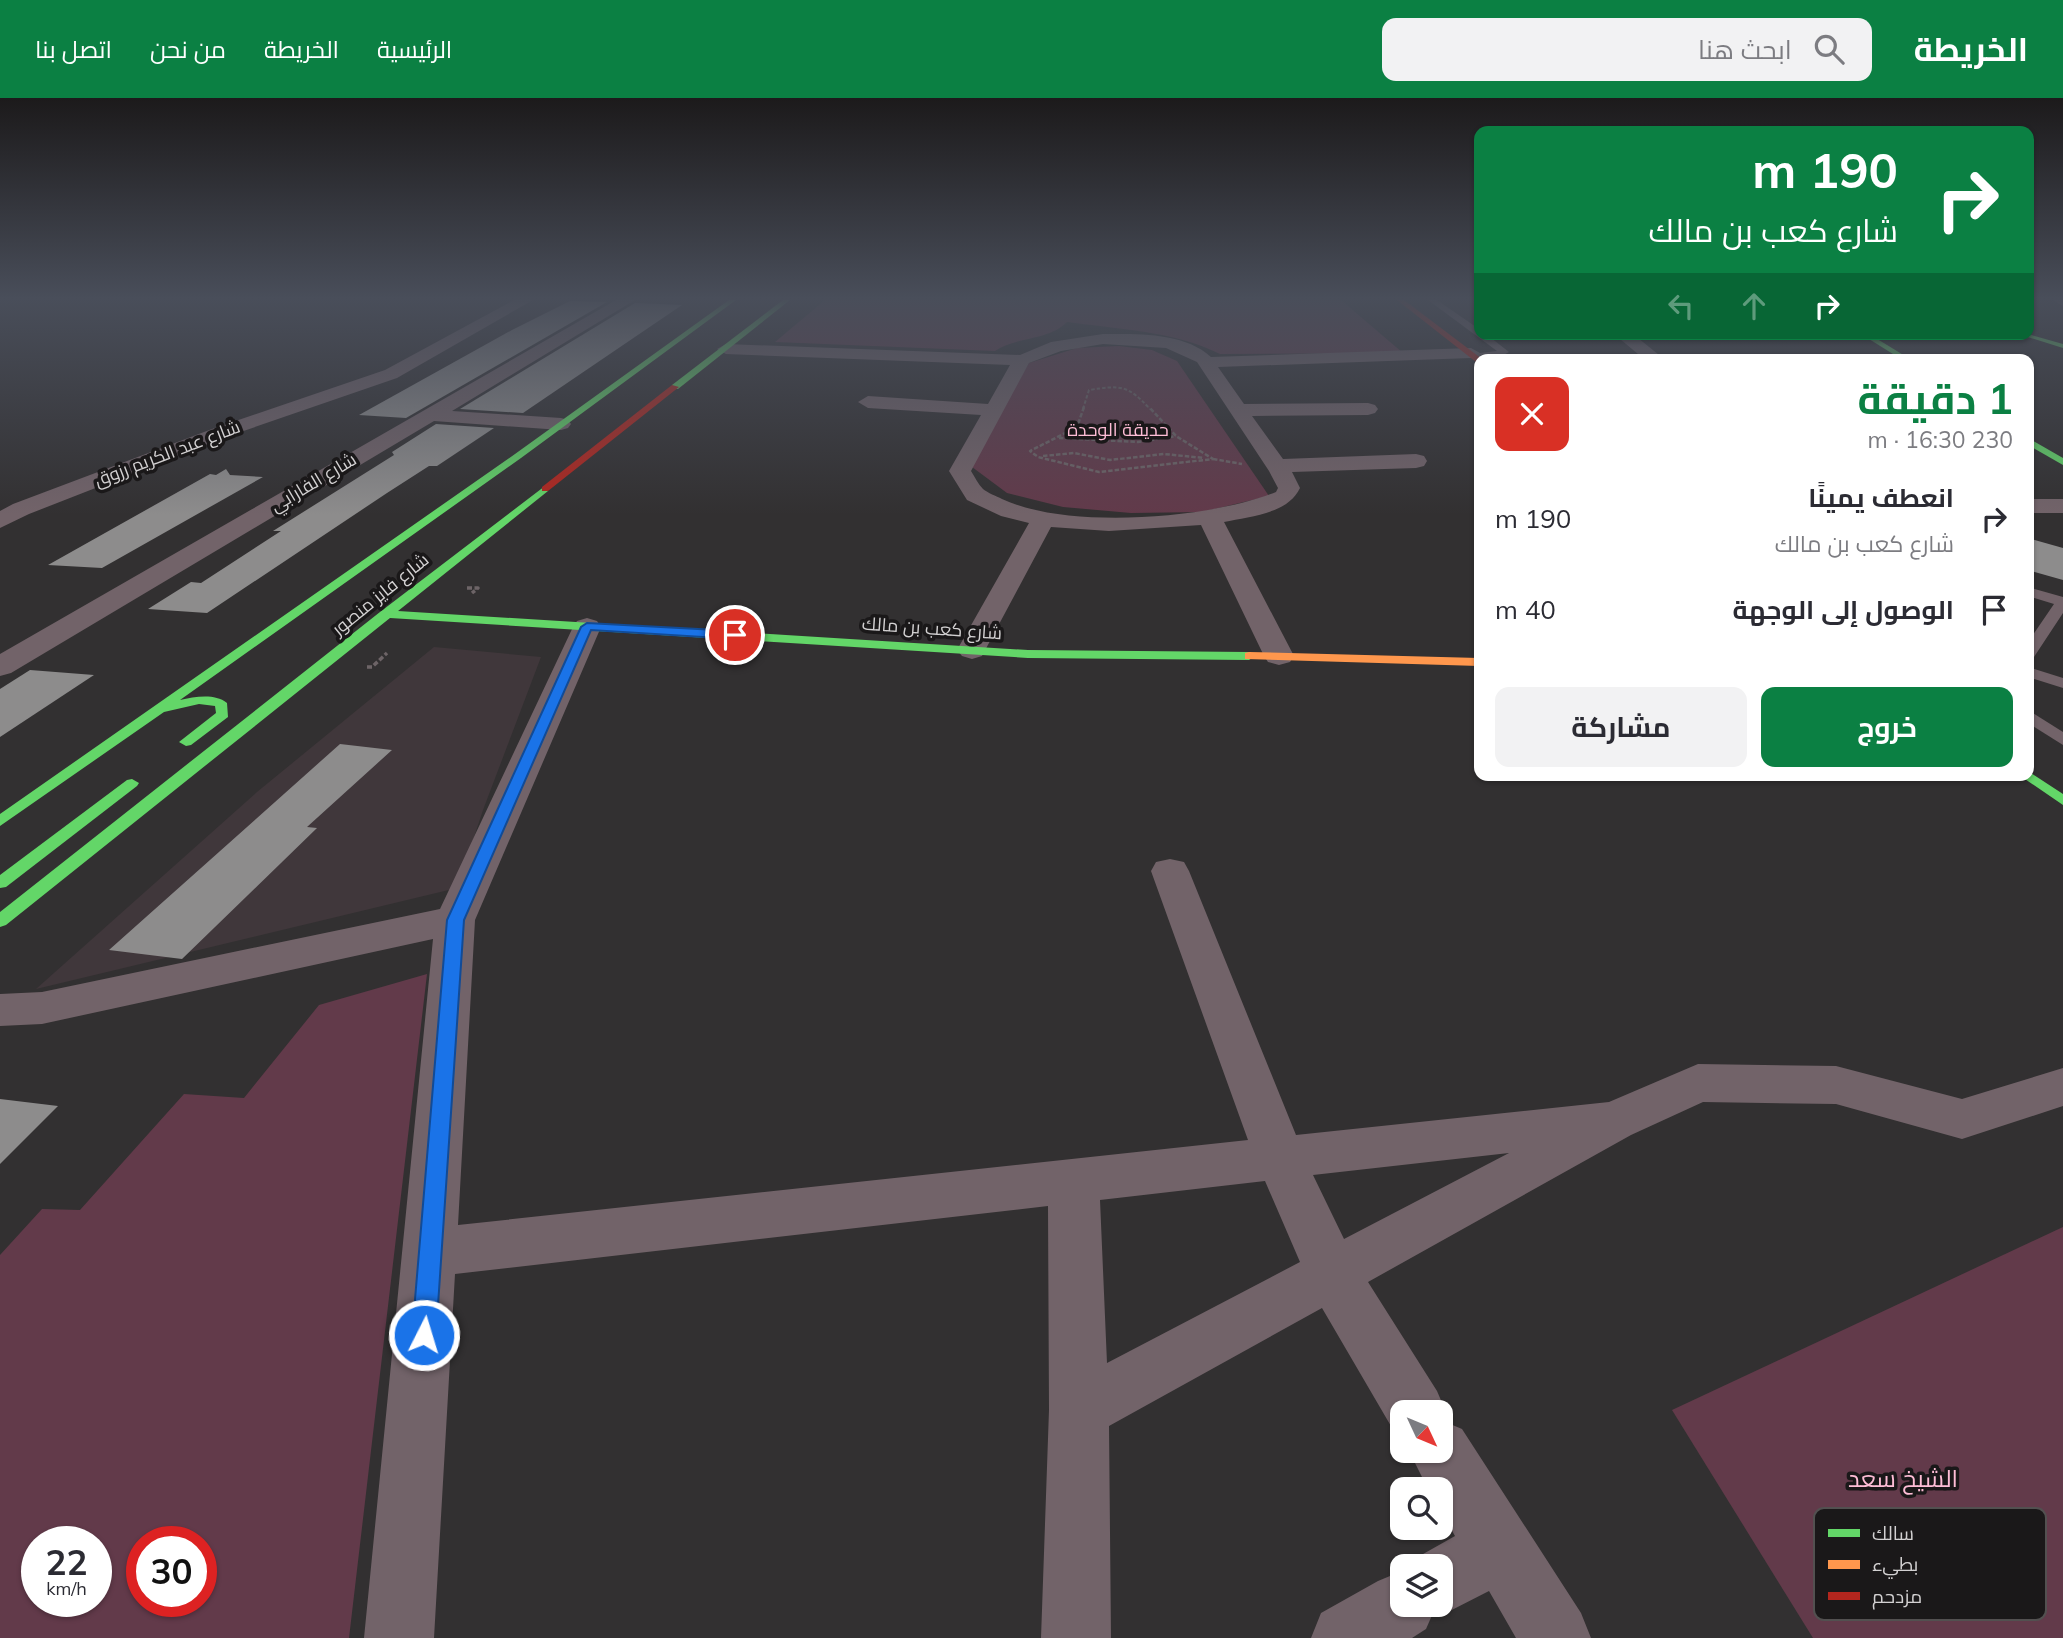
<!DOCTYPE html>
<html lang="ar">
<meta charset="utf-8">
<style>
:root{--surface:#fff;--page:#f2f2f3;--text:#2b2b33;--muted:#7c7c81;--accent:#0b8043}
body{margin:0;font-family:Mulish,Cairo,sans-serif;background:var(--page);color:var(--text);direction:rtl;height:100vh;display:flex;flex-direction:column;font-size:26px;white-space:nowrap}
*{box-sizing:border-box;margin:0}
p{font-size:23px;color:var(--muted)}
.icon{flex:none;width:38px;height:38px;fill:none;stroke:currentColor;stroke-width:2;stroke-linecap:round;stroke-linejoin:round}
.map{position:relative;flex:1;overflow:hidden;direction:ltr}
.side{position:absolute;left:1474px;top:256px;width:560px;height:427px;display:flex;flex-direction:column;background:var(--surface);border-radius:14px;box-shadow:0 2px 5px #0004;direction:rtl}
.side>*{flex:none}
.banner{position:absolute;left:1474px;top:28px;width:560px;height:214px;border-radius:14px;box-shadow:0 2px 5px #0004;direction:rtl;background:#0b8043;color:#fff;overflow:hidden}
.needle{width:46px;rotate:134deg}
.tools{position:absolute;left:1390px;top:1302px;display:grid;gap:14px}
.tools a{display:grid;place-items:center;width:63px;height:63px;border-radius:14px;background:var(--surface);box-shadow:0 2px 5px #0004;font-size:35px}
.speed{position:absolute;left:21px;top:1428px;display:flex;gap:14px;font-size:35px;font-weight:700;text-align:center}
.speed>*{display:grid;place-content:center;width:91px;height:91px;border-radius:50%;background:var(--surface);box-shadow:0 2px 5px #0004;line-height:1}
.speed small{font-size:18px;font-weight:400}
.speed .limit{border:10px solid #d22;background:#fff;color:#111}
.pin{position:absolute;display:grid;place-items:center;width:60px;height:60px;color:#fff;margin:-30px;border:4px solid #fff;border-radius:50%;box-shadow:0 2px 7px #0007}
.me{position:absolute;width:77px;margin:-38px;rotate:5deg;stroke-linejoin:round;filter:drop-shadow(0 0 5px #0008)}
.turn{display:flex;align-items:center;gap:24px;height:147px;padding:0 21px;font-size:32px}
.turn .icon{width:91px;height:91px;stroke-width:2.5}
.turn b{display:block;font-size:49px;line-height:60px}
.lanes{display:flex;align-items:center;height:66px;padding:0 21px;background:#0003;justify-content:center;gap:35px;direction:ltr}
.lanes .off{opacity:.35}
.round{display:grid;place-items:center;flex:none;width:74px;height:74px;border-radius:14px;background:var(--page)}
.overview{display:flex;align-items:center;justify-content:space-between;height:119px;padding:0 21px}
h1{font-size:42px;font-weight:700;line-height:52px;color:var(--accent)}
.primary-button{display:flex;gap:14px;margin-top:auto;padding:14px 21px}
.primary-button a{flex:1;height:80px;border-radius:14px;background:var(--accent);color:#fff;font-size:28px;font-weight:700;line-height:80px;text-align:center}
.primary-button a+a{background:var(--page);color:var(--text)}
ul{padding:0;list-style:none}
li{display:flex;align-items:center;gap:21px;height:91px;padding:0 21px}
li div{flex:1}
li b{display:block;font-size:26px}
li em{font-style:normal}
header{display:flex;align-items:center;gap:42px;box-sizing:border-box;height:98px;padding:0 35px;background:var(--accent);color:#fff}
header strong{font-size:33px}
nav{display:flex;gap:38px;margin-inline-start:auto;font-size:24px}
.search{width:490px;height:63px;background:var(--page);display:flex;align-items:center;gap:18px;box-sizing:border-box;padding:0 24px;border-radius:14px;color:var(--muted);font-size:26px}
.map>svg:first-child{display:block}
</style>
<header>
<strong>الخريطة</strong>
<div class="search"><svg class="icon" aria-label="search" viewBox="0 0 24 24"><circle cx="10" cy="10" r="6"/><path d="M15 15l6 6"/></svg>ابحث هنا</div>
<nav><a>الرئيسية</a><a>الخريطة</a><a>من نحن</a><a>اتصل بنا</a></nav>
</header>
<div class="map">
<svg width="2063" height="1540" viewBox="0 0 2063 1540">
<rect width="100%" height="100%" fill="#323031"/>
<polygon fill="#40373b" points="434,549 541,559 483,712 457,790 36,891 257,694"/>
<g fill="#623a4a" fill-rule="evenodd">
<path d="M 825,202 L 1341,202 L 1403,255 L 1220,256 C 1174,233 1117,231 1067,224 C 1048,243 1018,238 995,253 L 775,244 Z"/>
<polygon points="1119,248 1152,252 1177,263 1269,398 1202,414 1131,415 1063,409 1007,395 968,366 1029,265 1077,250"/>
<path d="M 427,876 L 349,1540 L 0,1540 L 0,1157 L 42,1111 L 80,1112 L 184,996 L 244,1000 L 319,907 ZM 37,1444 L 96,1444 L 96,1503 L 37,1503 ZM 142,1444 L 201,1444 L 201,1503 L 142,1503 Z"/>
<polygon points="2063,1129 2063,1540 1813,1540 1672,1312"/>
</g>
<g fill="#8d8c8c">
<polygon points="570,203 607,204 406,320 359,317 512,232"/>
<polygon points="635,205 682,207 523,315 460,311"/>
<polygon points="436,326 494,330 437,368 429,368 387,395 207,515 148,511 191,484 201,485 281,433 273,433 394,357 392,354"/>
<polygon points="226,371 230,377 263,379 102,470 48,467 210,376 216,377"/>
<polygon points="2028,440 2063,450 2063,482 2028,472"/>
<polygon points="30,572 94,577 0,639 0,591"/>
<polygon points="340,646 392,652 307,729 317,730 182,861 109,852"/>
<polygon points="0,1001 58,1008 0,1066"/>
</g>
<g fill="none" stroke-linecap="round" stroke-linejoin="round">
<path stroke="#6d6467" stroke-width="2" stroke-dasharray="3.5 2" stroke-linecap="butt" d="M 1083,311 L 1089,292 C 1121,287 1128,287 1150,311"/>
<g stroke="#6d6467" stroke-width="2.5" stroke-dasharray="4.5 2" stroke-linecap="butt">
<polyline points="1084,309 1077,329 1030,353 1038,359 1099,374 1213,361 1176,338 1149,309"/>
<polyline points="1059,340 1138,344 1176,338"/>
<polyline points="1043,358 1074,355 1110,362 1164,356 1204,360"/>
<polyline points="1213,361 1242,366"/>
</g>
<g stroke="#6d6467" stroke-width="3.5" stroke-dasharray="5 2.5" stroke-linecap="butt">
<polyline points="467,490 478,490 472,495"/>
<polyline points="367,569 372,569 387,555"/>
</g>
<g fill="#726369" fill-rule="evenodd">
<polygon points="1428,202 1437,202 1479,231 1479,236 1486,236 1509,254 1500,259 1471,260 1471,256 1497,253"/>
<polygon points="2028,489 2063,499 2063,515 2034,559 2028,561 2028,544 2054,506 2028,498"/>
<polygon points="2028,569 2063,580 2063,590 2028,579"/>
<polygon points="2028,612 2063,634 2063,647 2028,625"/>
</g>
<g fill="#726369" fill-rule="evenodd">
<polygon points="514,202 533,202 397,280 226,339 29,416 0,430 0,413 13,406 212,331 385,272"/>
<polygon points="616,202 635,202 452,313 561,320 568,322 571,326 568,330 561,332 434,323 11,575 0,578 0,556"/>
<polygon points="2053,202 2063,202 2063,208"/>
<path d="M 1103,236 C 1137,236 1184,234 1211,259 L 1471,250 L 1480,255 L 1471,260 L 1218,269 L 1244,306 L 1368,305 L 1375,307 L 1378,311 L 1375,315 L 1368,317 L 1252,318 L 1283,361 L 1416,356 L 1424,358 L 1427,363 L 1424,368 L 1416,370 L 1292,374 L 1300,390 C 1288,416 1250,418 1224,424 L 1294,558 L 1290,564 L 1279,567 L 1268,564 L 1264,558 L 1201,427 L 1109,433 L 1051,429 L 982,558 L 972,561 L 962,558 L 957,552 L 1029,425 L 1001,418 L 967,402 L 949,373 L 981,317 L 868,310 L 858,304 L 868,298 L 988,306 L 1010,267 L 726,256 L 717,251 L 726,246 L 1020,257 L 1051,244 ZM 1103,246 L 1166,250 L 1197,264 L 1269,373 L 1278,390 L 1276,394 C 1209,421 1068,432 1002,401 C 996,398 988,395 983,391 C 978,386 975,379 971,373 L 1029,265 L 1061,253 Z"/>
<polygon points="1614,236 1633,236 1664,261 1644,261"/>
<rect x="2028" y="401" width="35" height="14"/>
<path d="M 587,520 L 597,523 L 601,529 L 475,822 L 458,1127 L 1248,1042 L 1151,773 L 1156,764 L 1170,761 L 1184,764 L 1189,773 L 1296,1037 L 1609,1004 L 1698,966 L 1836,968 L 1962,1001 L 2063,970 L 2063,1008 L 1962,1041 L 1836,1006 L 1703,1004 L 1631,1037 L 1368,1184 L 1437,1293 L 1446,1314 L 1443,1323 L 1462,1331 L 1581,1515 L 1591,1540 L 1516,1540 L 1489,1493 L 1440,1518 L 1433,1515 L 1426,1531 L 1412,1540 L 1311,1540 L 1321,1515 L 1378,1483 L 1402,1473 L 1402,1507 L 1440,1507 L 1440,1468 L 1413,1468 L 1416,1460 L 1455,1438 L 1440,1412 L 1440,1391 L 1428,1391 L 1409,1353 L 1440,1353 L 1440,1314 L 1402,1314 L 1402,1338 L 1395,1335 L 1322,1210 L 1109,1328 L 1111,1540 L 1041,1540 L 1049,1312 L 1048,1108 L 455,1176 L 434,1540 L 364,1540 L 433,841 L 42,926 L 0,928 L 0,896 L 42,894 L 440,811 L 573,529 L 577,523 ZM 1509,1055 L 1344,1141 L 1313,1077 ZM 1265,1083 L 1300,1164 L 1107,1265 L 1100,1102 Z"/>
</g>
<g fill="#63d668" fill-rule="evenodd">
<path d="M 729,202 L 736,202 L 521,360 L 180,602 C 195,599 214,595 227,605 L 228,619 L 191,647 L 186,648 L 179,644 L 216,615 L 215,608 L 199,606 L 164,614 L 0,728 L 0,716 L 515,356 Z"/>
<polygon points="783,202 790,202 678,291 672,291 672,287"/>
<polygon points="1861,236 1869,236 1910,261 1901,261"/>
<polygon points="2018,236 2028,236 2063,246 2063,250"/>
<polygon points="2028,340 2063,360 2063,367 2028,347"/>
<polygon points="545,388 548,389 548,393 398,513 1028,552 1249,554 1255,558 1249,562 1028,560 390,520 6,827 0,829 0,814 380,514"/>
<polygon points="2028,673 2063,696 2063,707 2019,677 2028,677"/>
<polygon points="132,681 139,685 137,688 6,789 0,790 0,777 127,682"/>
</g>
<polygon fill="#ff974d" fill-rule="evenodd" points="1249,554 1479,560 1479,568 1245,561 1245,555"/>
<g fill="#b3261e" fill-rule="evenodd">
<polygon points="1397,202 1404,202 1482,261 1476,264"/>
<polygon points="672,287 679,289 548,393 542,393 542,389"/>
</g>
</g>
<linearGradient id="sky" x2="0" y2="1"><stop stop-color="#1c1a1b"/><stop offset="0.48" stop-color="#494e5a"/><stop offset="1" stop-color="#494e5a" stop-opacity="0"/></linearGradient>
<rect width="2063" height="417" fill="url(#sky)"/>
<polygon fill="#1a73e8" stroke="#114b97" stroke-width="2" points="587,525 735,533 741,537 735,541 591,532 464,822 436,1237 433,1245 424,1248 416,1245 412,1237 447,822 581,529"/>
<g text-anchor="middle" dominant-baseline="central" stroke-width="7" stroke-linejoin="round" paint-order="stroke">
<g font-size="18" fill="#febdd6" stroke="#1a1819">
<text x="1118" y="331">حديقة الوحدة</text>
</g>
<g font-size="18" fill="#d3d1d2" stroke="#1a1819">
<text transform="translate(167 355) rotate(-21)">شارع عبد الكريم رزوق</text>
<text transform="translate(313 384) rotate(-31)">شارع الفارابي</text>
<text transform="translate(380 496) rotate(-39)">شارع فايز منصور</text>
<text transform="translate(932 530) rotate(4)">شارع كعب بن مالك</text>
</g>
<g font-size="24" fill="#febdd6" stroke="#1a1819">
<text x="1903" y="1380">الشيخ سعد</text>
</g>
</g>
<rect x="1814" y="1410" width="232" height="112" rx="10" fill="#1a1819" stroke="#525050" stroke-width="2"/>
<rect x="1828" y="1431" width="32" height="8" fill="#63d668"/>
<rect x="1828" y="1462" width="32" height="9" fill="#ff974d"/>
<rect x="1828" y="1494" width="32" height="8" fill="#b3261e"/>
<g font-size="19" fill="#d3d1d2">
<text x="1872" y="1442">سالك</text>
<text x="1872" y="1473">بطيء</text>
<text x="1872" y="1505">مزدحم</text>
</g>
</svg>
<div class="tools">
<a><svg class="needle" viewBox="-14 -14 28 28"><path d="M0-13l5 13h-10z" fill="#e53935"/><path d="M0 13l5-13h-10z" fill="#7c7c81"/></svg></a>
<a><svg class="icon" aria-label="search" viewBox="0 0 24 24"><circle cx="10" cy="10" r="6"/><path d="M15 15l6 6"/></svg></a>
<a><svg class="icon" aria-label="layers" viewBox="0 0 24 24"><path d="M12 4l9 5-9 5-9-5zM3 14l9 5 9-5"/></svg></a>
</div>
<div class="speed"><div>22<small>km/h</small></div><div class="limit">30</div></div>
<div class="pin" style="left:735px;top:537px;background:#d93025"><svg class="icon" aria-label="arrive" viewBox="0 0 24 24"><path d="M6 21V4h12l-3 4 3 4H6"/></svg></div>
<svg class="me" style="left:424px;top:1237px" viewBox="-20 -20 40 40"><circle r="17" fill="#1a73e8" stroke="#fff" stroke-width="3"/><path d="M0-11L8 9 0 5-8 9z" fill="#fff"/></svg>
<div class="banner">
<div class="turn"><svg class="icon" aria-label="right" viewBox="0 0 24 24"><path d="M7 20v-9h11M14 6l5 5-5 5"/></svg><div><b>190 m</b>شارع كعب بن مالك</div></div>
<div class="lanes"><svg class="icon off" aria-label="left" viewBox="0 0 24 24"><path d="M17 20v-9H6M10 6l-5 5 5 5"/></svg><svg class="icon off" aria-label="ahead" viewBox="0 0 24 24"><path d="M12 20V5M6 11l6-6 6 6"/></svg><svg class="icon" aria-label="right" viewBox="0 0 24 24"><path d="M7 20v-9h11M14 6l5 5-5 5"/></svg></div>
</div>
<section class="side">
<div class="overview"><div><h1>1 دقيقة</h1><p>230 m · 16:30</p></div><a class="round" style="background:#d93025;color:#fff"><svg class="icon" aria-label="close" viewBox="0 0 24 24"><path d="M6 6l12 12M18 6L6 18"/></svg></a></div>
<ul>
<li><svg class="icon" aria-label="right" viewBox="0 0 24 24"><path d="M7 20v-9h11M14 6l5 5-5 5"/></svg><div><b>انعطف يمينًا</b><p>شارع كعب بن مالك</p></div><em>190 m</em></li>
<li><svg class="icon" aria-label="arrive" viewBox="0 0 24 24"><path d="M6 21V4h12l-3 4 3 4H6"/></svg><div><b>الوصول إلى الوجهة</b></div><em>40 m</em></li>
</ul>
<div class="primary-button"><a>خروج</a><a>مشاركة</a></div>
</section>
</div>
